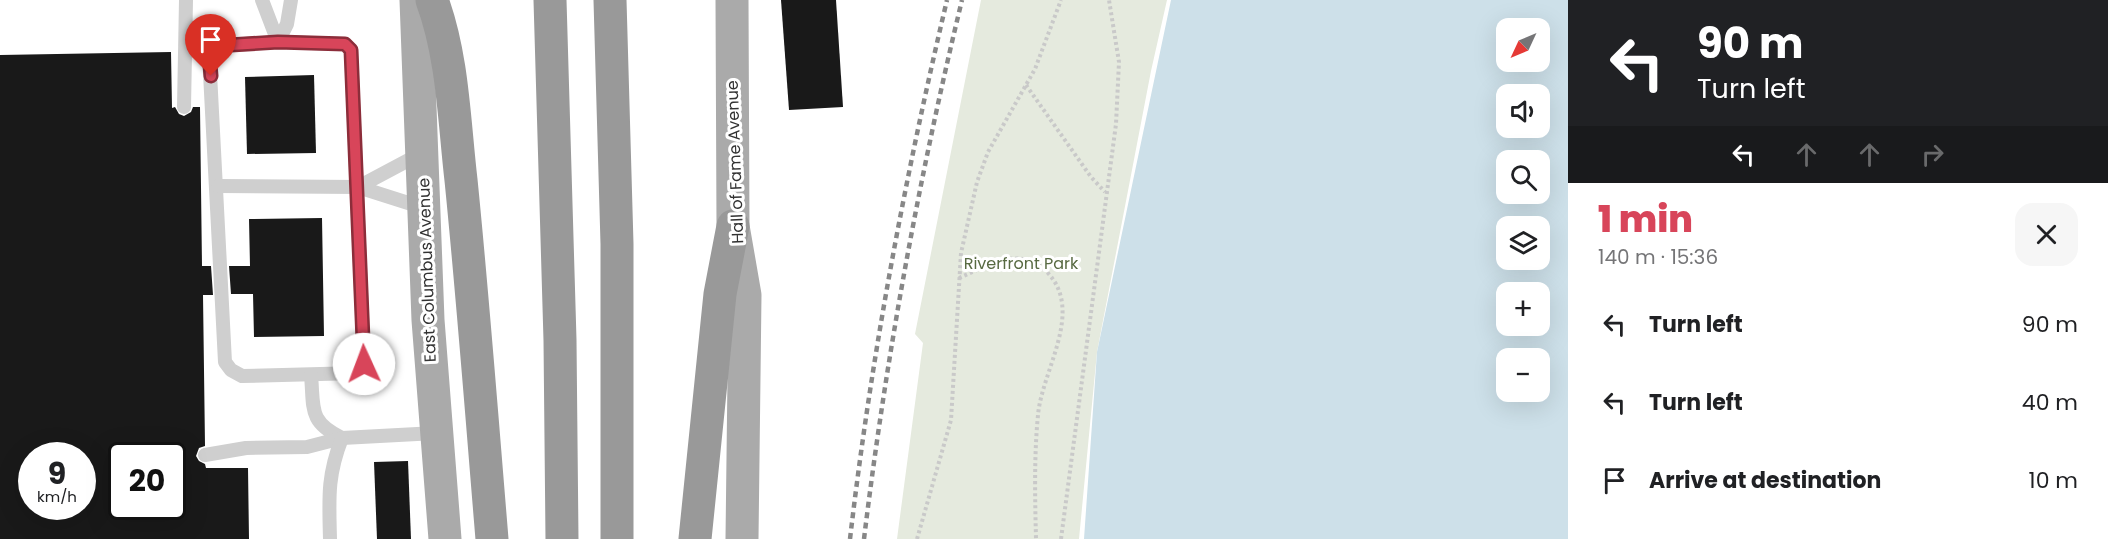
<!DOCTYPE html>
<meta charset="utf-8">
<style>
:root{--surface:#fff;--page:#f6f6f6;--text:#202124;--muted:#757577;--accent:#d8455a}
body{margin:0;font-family:Poppins,sans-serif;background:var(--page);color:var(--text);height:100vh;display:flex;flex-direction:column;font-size:22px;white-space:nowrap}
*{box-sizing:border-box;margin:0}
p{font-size:20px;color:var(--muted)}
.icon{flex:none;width:33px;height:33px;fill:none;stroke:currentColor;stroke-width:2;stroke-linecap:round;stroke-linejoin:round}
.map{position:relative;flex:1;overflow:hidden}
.details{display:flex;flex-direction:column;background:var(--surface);width:540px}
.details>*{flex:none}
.banner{background:#202124;color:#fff;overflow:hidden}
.needle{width:39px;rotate:226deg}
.controls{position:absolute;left:1496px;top:18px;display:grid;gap:12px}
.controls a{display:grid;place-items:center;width:54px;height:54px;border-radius:12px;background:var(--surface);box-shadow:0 6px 24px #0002;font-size:30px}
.speed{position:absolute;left:18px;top:442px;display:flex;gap:12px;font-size:30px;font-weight:700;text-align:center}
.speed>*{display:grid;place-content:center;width:78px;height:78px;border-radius:50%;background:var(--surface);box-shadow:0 6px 24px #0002;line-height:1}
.speed small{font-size:15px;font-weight:400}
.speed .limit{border:3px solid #111;border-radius:9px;background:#fff;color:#111}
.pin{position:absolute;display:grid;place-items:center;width:51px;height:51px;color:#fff;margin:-62px -26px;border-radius:50% 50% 50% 0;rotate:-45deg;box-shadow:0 0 6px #0007}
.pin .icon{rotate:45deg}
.me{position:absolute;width:66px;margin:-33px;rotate:358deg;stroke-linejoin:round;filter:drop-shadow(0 0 4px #0008)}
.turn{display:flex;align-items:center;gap:21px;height:126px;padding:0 30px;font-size:27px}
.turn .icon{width:78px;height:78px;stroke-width:2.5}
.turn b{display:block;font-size:42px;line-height:51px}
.lanes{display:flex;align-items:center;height:57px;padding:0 30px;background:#0003;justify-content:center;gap:30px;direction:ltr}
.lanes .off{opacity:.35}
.round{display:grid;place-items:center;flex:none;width:63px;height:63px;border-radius:18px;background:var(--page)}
.overview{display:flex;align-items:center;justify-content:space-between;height:102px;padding:0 30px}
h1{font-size:36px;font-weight:800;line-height:45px;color:var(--accent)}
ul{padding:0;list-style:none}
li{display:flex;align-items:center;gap:18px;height:78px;padding:0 30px}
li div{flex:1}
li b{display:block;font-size:22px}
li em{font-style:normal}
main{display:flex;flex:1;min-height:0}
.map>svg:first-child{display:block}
</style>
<main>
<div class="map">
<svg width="1568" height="539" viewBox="0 0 1568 539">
<rect width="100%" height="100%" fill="#fff"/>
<polygon fill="#e5eade" points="981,0 1167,0 1151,71 1097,352 1079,539 897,539 923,343 915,334"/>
<path fill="#cde0e9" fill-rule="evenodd" d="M 1171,0 L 1568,0 L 1568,539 L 1084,539 L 1097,352 ZM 1506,28 L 1539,28 L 1539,62 L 1506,62 ZM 1506,94 L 1539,94 L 1539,128 L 1506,128 ZM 1506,160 L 1539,160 L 1539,194 L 1506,194 ZM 1506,226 L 1539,226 L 1539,260 L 1506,260 ZM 1506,292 L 1539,292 L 1539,326 L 1506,326 ZM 1506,358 L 1539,358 L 1539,392 L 1506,392 Z"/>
<g fill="#191919" fill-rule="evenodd">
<polygon points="781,0 836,0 843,107 789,110"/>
<path d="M 171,52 L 172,108 L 175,107 L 179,114 L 184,116 L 191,112 L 193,107 L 200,107 L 202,266 L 211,266 L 213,295 L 203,295 L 205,446 L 199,448 L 196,456 L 199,461 L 205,464 L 206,468 L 248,468 L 249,539 L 0,539 L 0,55 ZM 32,456 L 82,456 L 82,507 L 32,507 ZM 122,456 L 172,456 L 172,507 L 122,507 Z"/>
<polygon points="314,75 316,153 247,154 245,77"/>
<polygon points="322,218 324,336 254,337 253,294 231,294 229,266 250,266 249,219"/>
<polygon points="408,461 411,539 377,539 374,462"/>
</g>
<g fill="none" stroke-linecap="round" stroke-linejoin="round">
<g stroke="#c9c9c9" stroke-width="4" stroke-dasharray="3 3" stroke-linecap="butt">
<polyline points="1026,85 1091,177 1105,192"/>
<path d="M 959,278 C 987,266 1020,244 1047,272 C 1085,311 1042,370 1038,415 C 1034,456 1035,498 1036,539"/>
<polyline points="917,539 951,420 961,253 977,182 988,152 1035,69 1061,0"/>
<polyline points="1061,539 1116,124 1119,62 1109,0"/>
</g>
<g stroke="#cfcfcf" stroke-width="14">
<polyline points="262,0 278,42 287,24 291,0"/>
<polygon points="278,42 345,44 351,50 364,364 358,373 242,376 231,370 225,362 209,54 214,46"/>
<polyline points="184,107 186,0"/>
<polyline points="420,154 358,187 424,208"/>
<polyline points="218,186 358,187"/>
<path d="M 311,375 C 314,408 308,422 342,438"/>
<polyline points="205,455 246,448 307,447 342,438 436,433"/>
<path d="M 330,539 C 329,499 327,476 342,438"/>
</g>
<g stroke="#aaa" stroke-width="33">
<polyline points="416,0 428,320 445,539"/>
<polyline points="732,0 733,226 745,295 742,539"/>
</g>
<g stroke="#999" stroke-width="33">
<path d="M 432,0 C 453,57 454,120 461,180 C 473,299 482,419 492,539"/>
<polyline points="550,0 560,340 562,539"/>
<polyline points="610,0 617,244 617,539"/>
<polyline points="695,539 720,294 733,226"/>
</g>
<g stroke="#878787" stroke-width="4.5" stroke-dasharray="6 4.5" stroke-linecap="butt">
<path d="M 850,539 C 871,358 905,177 947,0"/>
<path d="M 864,539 C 886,358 919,177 962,0"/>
</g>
</g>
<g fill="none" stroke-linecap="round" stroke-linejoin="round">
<g stroke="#8c2d3a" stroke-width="15">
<polyline id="route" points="211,76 209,54 214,46 278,42 345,44 351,50 364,364"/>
</g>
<use href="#route" stroke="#d8455a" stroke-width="10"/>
</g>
<g text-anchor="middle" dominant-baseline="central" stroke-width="6" stroke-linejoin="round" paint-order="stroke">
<g font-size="16" fill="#323232" stroke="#fff">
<text transform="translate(735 162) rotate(-92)">Hall of Fame Avenue</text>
<text transform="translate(427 270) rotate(-92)">East Columbus Avenue</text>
</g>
<g font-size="16" fill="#586a42" stroke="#fff">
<text x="1021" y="263">Riverfront Park</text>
</g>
</g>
</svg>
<div class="controls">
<a><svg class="needle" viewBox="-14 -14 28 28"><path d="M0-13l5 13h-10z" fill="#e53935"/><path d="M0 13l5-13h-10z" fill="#757577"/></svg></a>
<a><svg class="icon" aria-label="sound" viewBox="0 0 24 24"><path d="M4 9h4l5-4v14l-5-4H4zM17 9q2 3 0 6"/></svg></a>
<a><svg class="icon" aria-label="search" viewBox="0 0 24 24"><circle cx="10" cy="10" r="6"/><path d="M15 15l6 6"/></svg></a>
<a><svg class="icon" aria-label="layers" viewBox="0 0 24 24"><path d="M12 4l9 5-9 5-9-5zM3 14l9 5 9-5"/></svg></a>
<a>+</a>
<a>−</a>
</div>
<div class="speed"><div>9<small>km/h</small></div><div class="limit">20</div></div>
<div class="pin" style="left:211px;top:76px;background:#d93025"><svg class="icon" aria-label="arrive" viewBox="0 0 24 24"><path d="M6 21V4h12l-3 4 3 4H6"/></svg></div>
<svg class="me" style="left:364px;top:364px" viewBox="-20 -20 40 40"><circle r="19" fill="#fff"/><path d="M0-13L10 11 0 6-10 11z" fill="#d8455a"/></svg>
</div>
<section class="details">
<div class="banner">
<div class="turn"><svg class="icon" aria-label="left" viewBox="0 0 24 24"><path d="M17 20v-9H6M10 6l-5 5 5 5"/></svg><div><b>90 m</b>Turn left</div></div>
<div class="lanes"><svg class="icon" aria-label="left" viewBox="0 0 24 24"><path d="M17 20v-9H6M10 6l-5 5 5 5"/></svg><svg class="icon off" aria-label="ahead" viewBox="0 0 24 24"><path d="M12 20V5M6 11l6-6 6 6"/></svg><svg class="icon off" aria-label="ahead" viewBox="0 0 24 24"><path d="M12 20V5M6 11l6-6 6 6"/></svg><svg class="icon off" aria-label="right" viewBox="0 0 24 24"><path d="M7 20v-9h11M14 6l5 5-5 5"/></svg></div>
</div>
<div class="overview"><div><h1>1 min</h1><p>140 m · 15:36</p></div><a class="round"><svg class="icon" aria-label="close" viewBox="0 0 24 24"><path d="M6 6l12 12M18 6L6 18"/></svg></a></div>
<ul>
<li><svg class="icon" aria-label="left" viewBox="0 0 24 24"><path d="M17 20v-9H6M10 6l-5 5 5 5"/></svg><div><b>Turn left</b></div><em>90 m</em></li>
<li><svg class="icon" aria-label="left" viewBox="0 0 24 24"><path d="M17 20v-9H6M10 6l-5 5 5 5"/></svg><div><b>Turn left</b></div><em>40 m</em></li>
<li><svg class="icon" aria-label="arrive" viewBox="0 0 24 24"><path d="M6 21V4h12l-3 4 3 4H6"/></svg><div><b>Arrive at destination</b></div><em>10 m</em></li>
</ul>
</section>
</main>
